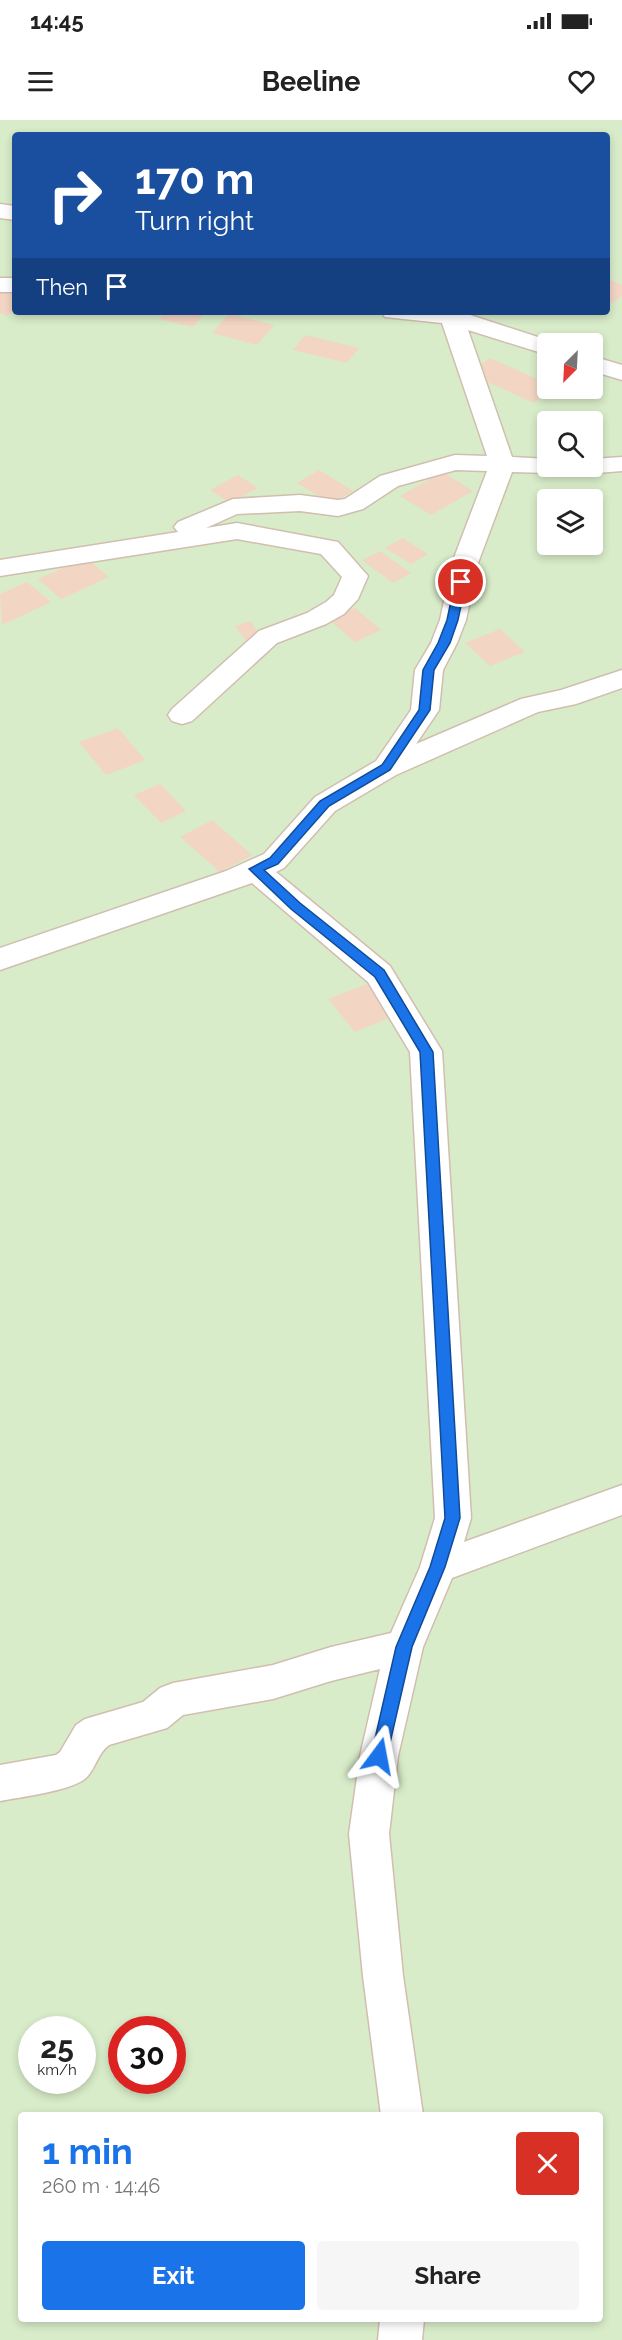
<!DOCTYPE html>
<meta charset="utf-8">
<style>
:root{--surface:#fff;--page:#f6f6f6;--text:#222;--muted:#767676;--accent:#1a73e8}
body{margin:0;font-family:Raleway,sans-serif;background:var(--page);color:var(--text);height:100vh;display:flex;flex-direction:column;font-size:22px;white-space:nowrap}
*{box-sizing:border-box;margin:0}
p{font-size:20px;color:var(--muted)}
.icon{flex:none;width:33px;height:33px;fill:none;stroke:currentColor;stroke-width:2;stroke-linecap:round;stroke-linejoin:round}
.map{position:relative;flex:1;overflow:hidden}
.drawer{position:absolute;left:18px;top:1992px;width:585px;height:210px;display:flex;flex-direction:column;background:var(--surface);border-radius:6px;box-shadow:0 3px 9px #0003}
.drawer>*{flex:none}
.top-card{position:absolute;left:12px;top:12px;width:598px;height:183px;border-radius:6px;box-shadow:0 3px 9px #0003;background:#1a4fa0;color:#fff;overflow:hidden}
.needle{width:39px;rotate:204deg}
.tools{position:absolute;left:537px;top:213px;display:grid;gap:12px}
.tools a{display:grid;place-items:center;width:66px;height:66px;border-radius:6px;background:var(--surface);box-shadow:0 3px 9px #0003;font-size:30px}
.speed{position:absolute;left:18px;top:1896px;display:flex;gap:12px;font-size:30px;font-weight:700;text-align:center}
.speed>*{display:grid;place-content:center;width:78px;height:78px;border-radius:50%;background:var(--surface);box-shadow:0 3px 9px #0003;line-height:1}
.speed small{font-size:15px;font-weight:400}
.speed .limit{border:9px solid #d22;background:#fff;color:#111}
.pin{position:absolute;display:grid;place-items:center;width:51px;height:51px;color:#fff;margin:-26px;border:3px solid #fff;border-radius:50%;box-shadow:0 2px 6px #0007}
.me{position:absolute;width:66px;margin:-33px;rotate:13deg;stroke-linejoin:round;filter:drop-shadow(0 0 4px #0008)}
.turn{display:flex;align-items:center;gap:21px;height:126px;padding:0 24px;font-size:27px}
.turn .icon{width:78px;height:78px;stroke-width:2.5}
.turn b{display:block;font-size:42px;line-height:51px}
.then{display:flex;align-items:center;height:57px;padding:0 24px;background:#0003;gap:12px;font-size:22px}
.round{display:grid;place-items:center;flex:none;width:63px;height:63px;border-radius:6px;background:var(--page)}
.headline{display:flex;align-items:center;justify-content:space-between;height:102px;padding:0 24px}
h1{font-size:36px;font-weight:700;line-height:45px;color:var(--accent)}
.action{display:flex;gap:12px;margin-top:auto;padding:12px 24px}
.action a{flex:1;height:69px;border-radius:6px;background:var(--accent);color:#fff;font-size:24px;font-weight:700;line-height:69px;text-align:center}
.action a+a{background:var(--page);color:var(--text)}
.status{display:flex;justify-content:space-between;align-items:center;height:42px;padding:0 30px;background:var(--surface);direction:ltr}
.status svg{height:16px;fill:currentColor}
header{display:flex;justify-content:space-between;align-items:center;height:78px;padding:0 24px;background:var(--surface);font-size:27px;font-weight:700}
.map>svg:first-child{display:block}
</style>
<div class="status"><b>14:45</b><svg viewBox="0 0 49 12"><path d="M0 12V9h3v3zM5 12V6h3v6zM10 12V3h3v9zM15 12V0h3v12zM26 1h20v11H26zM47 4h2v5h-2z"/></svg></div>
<header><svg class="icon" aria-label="menu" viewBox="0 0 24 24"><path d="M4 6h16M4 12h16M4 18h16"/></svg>Beeline<svg class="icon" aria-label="heart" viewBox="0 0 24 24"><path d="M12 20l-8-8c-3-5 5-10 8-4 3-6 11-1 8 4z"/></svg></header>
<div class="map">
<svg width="622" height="2220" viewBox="0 0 622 2220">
<rect width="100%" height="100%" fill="#fdf6ec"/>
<path fill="#d8ecc9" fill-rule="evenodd" d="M 0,0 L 622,0 L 622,2220 L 0,2220 ZM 15,15 L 608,15 L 608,192 L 15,192 ZM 548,224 L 592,224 L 592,268 L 548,268 ZM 548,302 L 592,302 L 592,346 L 548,346 ZM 548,380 L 592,380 L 592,424 L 548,424 ZM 32,1910 L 82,1910 L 82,1960 L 32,1960 ZM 122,1910 L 172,1910 L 172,1960 L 122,1960 ZM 21,1995 L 600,1995 L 600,2199 L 21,2199 Z"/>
<g fill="#f3d5c3">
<polygon points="608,159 622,165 622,176 612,183 608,182"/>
<polygon points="0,171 15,175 15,189 7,196 0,193"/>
<polygon points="165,192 205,192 193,207 159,199"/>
<polygon points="229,194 274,205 257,225 212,213"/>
<polygon points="305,215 359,228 347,243 293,230"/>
<polygon points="490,238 548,264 548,268 553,268 534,283 468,253"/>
<polygon points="319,350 353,371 331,384 297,363"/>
<polygon points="443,352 473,371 431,395 400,376"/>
<polygon points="238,355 258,368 230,383 210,370"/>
<polygon points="403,418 428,434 411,444 385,428"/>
<polygon points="380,431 411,453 393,463 362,440"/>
<polygon points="86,438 109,457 61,479 38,459"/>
<polygon points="27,462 51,482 2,505 0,474"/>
<polygon points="355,488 381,510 355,522 329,500"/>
<polygon points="250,501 261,516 245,520 235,506"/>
<polygon points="500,509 525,532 490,546 465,523"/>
<polygon points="118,608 145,640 106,655 79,622"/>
<polygon points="160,664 186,691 161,703 134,675"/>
<polygon points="212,700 252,735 220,752 180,717"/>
<polygon points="367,864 392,897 355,912 328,879"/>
</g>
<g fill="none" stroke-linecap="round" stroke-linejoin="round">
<g stroke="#d1beb0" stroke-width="3">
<g id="minor">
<polygon points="0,84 15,86 15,100 0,98"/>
<rect x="0" y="158" width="15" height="14"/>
<path d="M 381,192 L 461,192 L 556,223 L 548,224 L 548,235 L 468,210 L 512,337 L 548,339 L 548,346 L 592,346 L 592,339 L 622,337 L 622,351 L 585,354 L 512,352 L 478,443 L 466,500 L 457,523 L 443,550 L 439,590 L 416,624 L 521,579 L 561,570 L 622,550 L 622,568 L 576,584 L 538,592 L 396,655 L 335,691 L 284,748 L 276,752 L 390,846 L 442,931 L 471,1398 L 464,1422 L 622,1365 L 622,1395 L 452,1458 L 423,1527 L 398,1636 L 389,1714 L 403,1856 L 423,1995 L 381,1995 L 363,1856 L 349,1714 L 360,1636 L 380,1549 L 331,1561 L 273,1579 L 183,1595 L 167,1608 L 109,1625 C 98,1633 96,1647 87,1657 C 73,1671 20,1677 0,1681 L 0,1645 L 56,1635 L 60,1632 L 76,1605 L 85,1599 L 143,1582 L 160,1568 L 173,1563 L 273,1545 L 331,1527 L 391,1513 L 420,1447 L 435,1398 L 410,932 L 368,862 L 252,763 L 0,850 L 0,828 L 226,751 L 264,734 L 315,677 L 376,641 L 411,590 L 415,550 L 431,523 L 440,500 L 452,443 L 487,351 L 456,350 L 398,366 L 363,389 L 338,396 L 300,391 L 237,394 L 206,408 L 237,403 L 338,422 L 368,456 L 358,479 L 344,494 L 326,504 L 277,523 L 192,601 L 182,604 L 172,601 L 168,595 L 172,589 L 259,511 L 307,493 L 326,482 L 334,475 L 342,457 L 321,434 L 237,419 L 0,456 L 0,440 L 178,412 L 174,407 L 178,402 L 233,379 L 300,375 L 338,380 L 345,379 L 380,356 L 455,335 L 487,336 L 442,203 L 385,197 Z"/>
<polygon points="592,236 622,245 622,260 592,251"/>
<polygon points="380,2199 424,2199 422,2220 378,2220"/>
</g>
</g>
<use href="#minor" fill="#fff" fill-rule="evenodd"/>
</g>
<polygon fill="#1a73e8" stroke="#114b97" stroke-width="1.5" points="461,459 466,462 458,500 450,523 434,550 430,590 390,650 329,686 278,744 264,750 300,783 384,850 433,932 460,1398 445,1447 412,1527 387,1636 385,1641 379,1643 373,1641 371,1636 396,1527 430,1447 445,1398 420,932 375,857 291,789 249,749 270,738 320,681 382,645 419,590 423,550 438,523 447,500 455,462"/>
</svg>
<div class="tools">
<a><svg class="needle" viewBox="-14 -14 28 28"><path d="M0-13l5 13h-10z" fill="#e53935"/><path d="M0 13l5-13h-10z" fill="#767676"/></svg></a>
<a><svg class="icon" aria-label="search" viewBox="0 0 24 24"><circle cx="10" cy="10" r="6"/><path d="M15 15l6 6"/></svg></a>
<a><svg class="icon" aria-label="layers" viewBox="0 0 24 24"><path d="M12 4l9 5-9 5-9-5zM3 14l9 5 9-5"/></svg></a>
</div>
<div class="speed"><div>25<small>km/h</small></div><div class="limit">30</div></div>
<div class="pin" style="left:461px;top:462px;background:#d93025"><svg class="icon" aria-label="arrive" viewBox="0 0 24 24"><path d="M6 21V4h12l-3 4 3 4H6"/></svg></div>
<svg class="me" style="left:379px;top:1636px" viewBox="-20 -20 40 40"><path d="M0-17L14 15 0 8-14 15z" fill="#1a73e8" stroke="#fff" stroke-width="4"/></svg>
<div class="top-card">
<div class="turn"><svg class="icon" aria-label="right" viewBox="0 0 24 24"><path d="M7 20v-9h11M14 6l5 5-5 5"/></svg><div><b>170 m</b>Turn right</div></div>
<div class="then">Then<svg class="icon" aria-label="arrive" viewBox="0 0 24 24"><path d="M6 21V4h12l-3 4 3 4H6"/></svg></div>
</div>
<section class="drawer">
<div class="headline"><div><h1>1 min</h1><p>260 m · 14:46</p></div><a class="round" style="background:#d93025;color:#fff"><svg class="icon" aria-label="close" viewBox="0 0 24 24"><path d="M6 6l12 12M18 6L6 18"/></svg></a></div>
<div class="action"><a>Exit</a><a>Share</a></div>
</section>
</div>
